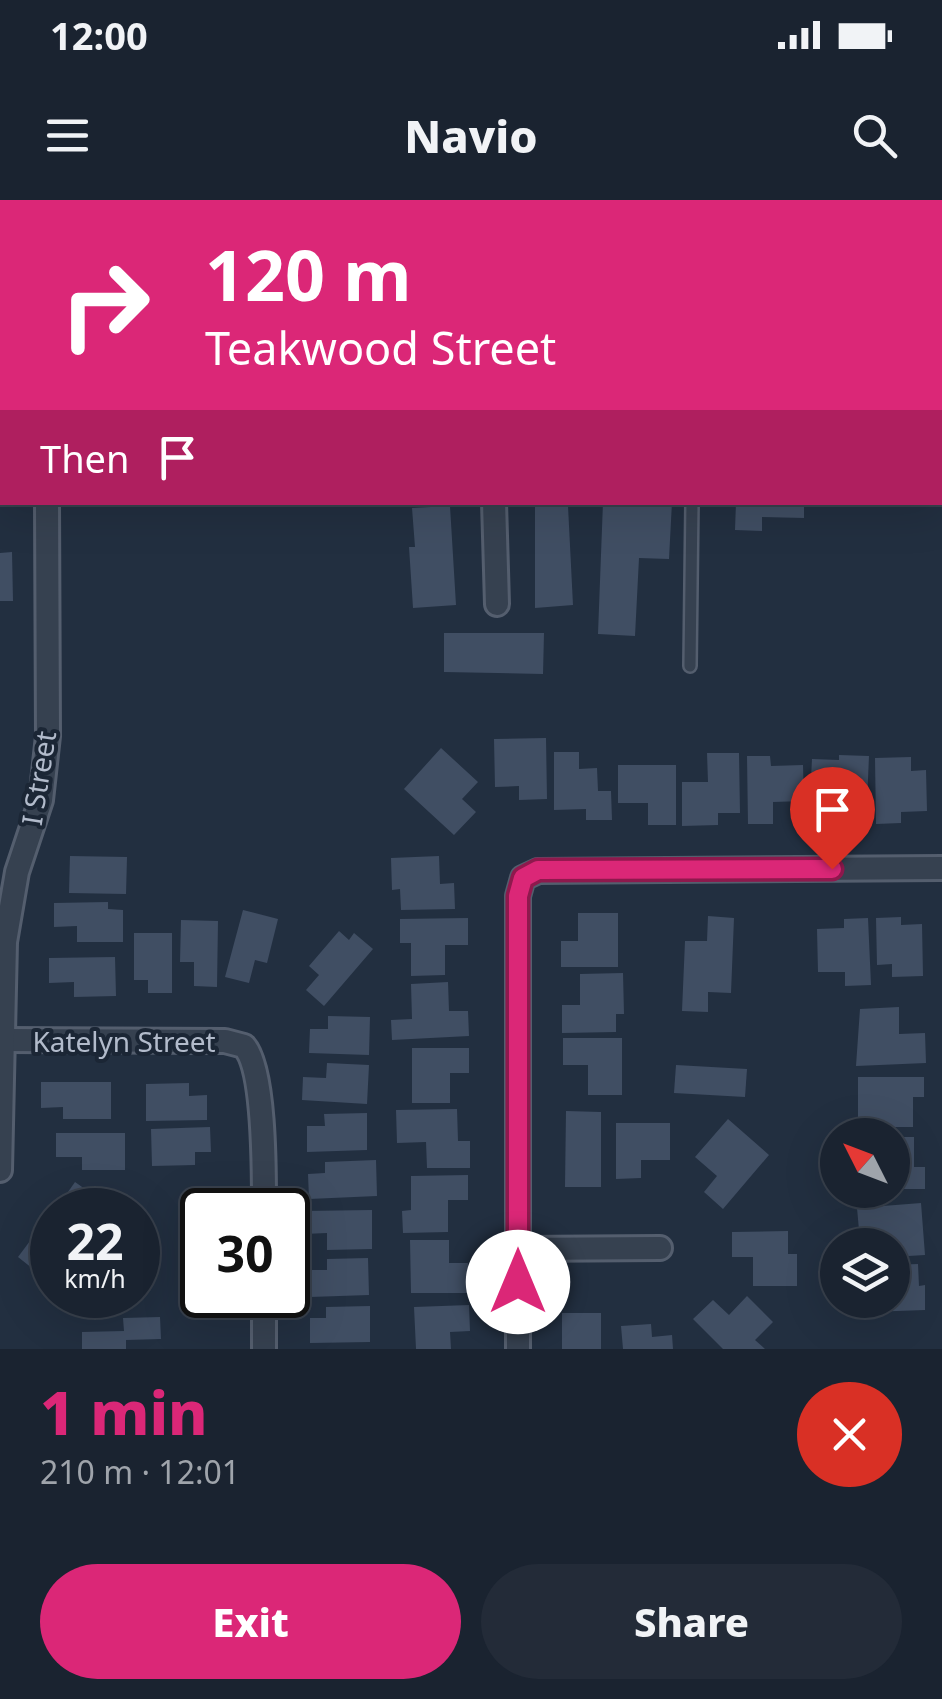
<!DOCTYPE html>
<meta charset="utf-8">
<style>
:root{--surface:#1a2330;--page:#232b38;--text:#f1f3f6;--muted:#9fa4ab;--line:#38404c;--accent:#db2777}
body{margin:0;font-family:"Noto Sans",sans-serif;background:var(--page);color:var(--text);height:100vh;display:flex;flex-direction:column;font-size:38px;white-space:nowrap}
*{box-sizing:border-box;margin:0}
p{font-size:32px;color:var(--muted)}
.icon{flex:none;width:55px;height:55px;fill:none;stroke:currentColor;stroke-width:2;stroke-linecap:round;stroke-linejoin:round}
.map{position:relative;height:1149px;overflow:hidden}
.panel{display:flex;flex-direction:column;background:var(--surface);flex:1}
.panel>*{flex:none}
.guide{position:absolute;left:0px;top:0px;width:942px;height:305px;box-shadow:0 10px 40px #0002,0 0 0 2px var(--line);background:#db2777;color:#fff;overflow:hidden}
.needle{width:65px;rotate:312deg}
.tools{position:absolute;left:820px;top:918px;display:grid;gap:20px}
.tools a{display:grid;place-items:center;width:90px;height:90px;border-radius:50%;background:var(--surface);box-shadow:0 10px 40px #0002,0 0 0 2px var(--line);font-size:50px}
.speed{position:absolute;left:30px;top:988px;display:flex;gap:20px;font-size:50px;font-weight:700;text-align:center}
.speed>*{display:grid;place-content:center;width:130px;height:130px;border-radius:50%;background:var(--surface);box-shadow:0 10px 40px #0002,0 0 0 2px var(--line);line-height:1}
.speed small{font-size:25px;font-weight:400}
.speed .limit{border:5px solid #111;border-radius:15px;background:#fff;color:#111}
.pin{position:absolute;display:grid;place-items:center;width:85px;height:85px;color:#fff;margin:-102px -42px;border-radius:50% 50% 50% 0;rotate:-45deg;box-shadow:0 0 10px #0007}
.pin .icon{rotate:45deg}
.me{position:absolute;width:110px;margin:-55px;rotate:0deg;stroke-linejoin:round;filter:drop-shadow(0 0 8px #0008)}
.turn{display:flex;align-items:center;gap:35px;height:210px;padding:0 40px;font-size:45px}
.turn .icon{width:130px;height:130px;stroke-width:2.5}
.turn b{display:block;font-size:70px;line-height:85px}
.then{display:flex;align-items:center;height:95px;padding:0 40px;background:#0003;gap:20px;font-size:38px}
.round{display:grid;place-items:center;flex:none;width:105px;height:105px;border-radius:52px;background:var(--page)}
.summary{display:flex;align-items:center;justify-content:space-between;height:170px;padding:0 40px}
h1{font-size:60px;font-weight:800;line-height:75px;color:var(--accent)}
.primary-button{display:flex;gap:20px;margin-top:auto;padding:20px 40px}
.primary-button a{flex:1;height:115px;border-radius:60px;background:var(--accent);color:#fff;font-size:40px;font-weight:800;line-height:115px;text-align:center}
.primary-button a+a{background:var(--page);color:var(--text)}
.status{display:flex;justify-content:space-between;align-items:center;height:70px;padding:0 50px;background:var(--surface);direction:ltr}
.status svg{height:28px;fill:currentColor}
header{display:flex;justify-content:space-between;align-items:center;height:130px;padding:0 40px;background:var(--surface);font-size:45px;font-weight:800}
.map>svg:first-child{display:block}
</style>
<div class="status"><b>12:00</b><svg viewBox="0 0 49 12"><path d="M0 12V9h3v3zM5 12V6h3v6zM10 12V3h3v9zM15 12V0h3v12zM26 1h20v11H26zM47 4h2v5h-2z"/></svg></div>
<header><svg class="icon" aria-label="menu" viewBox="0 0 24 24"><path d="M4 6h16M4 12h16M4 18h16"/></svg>Navio<svg class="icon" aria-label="search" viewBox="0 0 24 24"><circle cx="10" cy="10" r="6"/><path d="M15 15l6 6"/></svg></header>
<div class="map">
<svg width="942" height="1149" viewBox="0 0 942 1149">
<rect width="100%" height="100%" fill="#222f40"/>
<g fill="#404e63">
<polygon points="603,302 672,302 669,359 639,358 635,436 598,434"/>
<polygon points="736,302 804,302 804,318 762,317 762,331 735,330"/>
<polygon points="450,306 456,405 413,408 409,347 415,347 412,308"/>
<polygon points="535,306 568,306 573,405 535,408"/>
<polygon points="12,352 13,401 0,401 0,353"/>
<polygon points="444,433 544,433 543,474 444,472"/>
<polygon points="546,538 547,599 519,600 519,586 495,587 494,539"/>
<polygon points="441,548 478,582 462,599 476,612 454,635 404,589"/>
<polygon points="554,552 579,552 579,569 597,568 598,591 611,591 612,620 586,620 586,609 554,610"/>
<polygon points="707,553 739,553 740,613 718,613 718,625 682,626 682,582 708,582"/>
<polygon points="839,555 869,556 866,625 837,624 838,599 810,598 812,559 839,560"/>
<polygon points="747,556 770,556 771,566 803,565 804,601 773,602 773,624 748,624"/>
<polygon points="911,557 911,571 926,570 927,611 901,612 901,623 876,624 875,558"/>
<polygon points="618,565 676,565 676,625 648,625 648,603 618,603"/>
<polygon points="70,656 127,657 126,694 69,693"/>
<polygon points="439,656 440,684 454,683 455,709 401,710 400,689 392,690 391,658"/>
<polygon points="108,702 108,709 123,710 123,742 77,742 77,726 54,727 54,703"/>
<polygon points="243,710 278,719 267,763 255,760 249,783 225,777"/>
<polygon points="578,713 618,713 618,767 561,767 561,741 578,741"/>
<polygon points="708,716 734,718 731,793 708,792 708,812 682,811 685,741 707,741"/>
<polygon points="901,717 901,725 922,724 923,776 892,777 892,764 877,765 876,718"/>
<polygon points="468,718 468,745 445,745 445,775 411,776 411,743 400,743 400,719"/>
<polygon points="868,718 871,785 845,786 845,772 818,772 817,729 844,728 844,719"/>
<polygon points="181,720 218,721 217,787 194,786 194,762 180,762"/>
<polygon points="339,731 349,740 354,733 373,749 324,806 306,790 319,775 309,766"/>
<polygon points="134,733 172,733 172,793 148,793 148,780 134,780"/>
<polygon points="115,757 116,796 74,797 74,782 49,783 49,758"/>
<polygon points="623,773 624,814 616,814 616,832 562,833 562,805 580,805 580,774"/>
<polygon points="448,782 449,811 468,811 469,836 392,840 391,820 412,819 411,784"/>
<polygon points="899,807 899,834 925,833 926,863 856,866 860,809"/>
<polygon points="328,816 370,817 369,855 309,853 310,829 328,829"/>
<polygon points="563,838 622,838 622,895 588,895 588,865 563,865"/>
<polygon points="412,848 469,848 469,873 450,873 450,903 412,903"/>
<polygon points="327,863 369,865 367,904 302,900 303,877 326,878"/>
<polygon points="676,865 747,869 745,897 674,893"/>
<polygon points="858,877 924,877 924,897 913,897 913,927 858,927"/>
<polygon points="41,882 111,882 111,919 63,919 63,907 41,908"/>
<polygon points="189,883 189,896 207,895 207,920 146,921 146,884"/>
<polygon points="457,909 458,941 470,941 470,968 427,968 426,942 397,943 396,910"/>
<polygon points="566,911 601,912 601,987 565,987"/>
<polygon points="367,913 367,950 307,952 307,926 325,926 324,914"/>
<polygon points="728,919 769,955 723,1009 704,992 717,976 695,957"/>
<polygon points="616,923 670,923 670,960 641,960 641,978 616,979"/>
<polygon points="210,927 211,952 195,952 195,965 152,966 151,929"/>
<polygon points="56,933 125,933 125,970 82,970 82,957 56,957"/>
<polygon points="892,937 914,937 914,967 925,967 925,989 892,989"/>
<polygon points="376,960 377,996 309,999 308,974 325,973 325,962"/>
<polygon points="468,975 468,1000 448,1000 448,1032 403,1033 402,1011 411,1010 411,976"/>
<polygon points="75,982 115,1010 72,1010 61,1002"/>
<polygon points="921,1003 925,1055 892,1057 892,1045 872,1045 871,1029 859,1030 857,1008"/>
<polygon points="372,1010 372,1049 327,1050 327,1033 304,1034 303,1011"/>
<polygon points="788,1031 788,1054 797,1054 797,1086 753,1086 753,1057 732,1057 732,1032"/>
<polygon points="33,1037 49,1050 52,1046 52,1084 18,1057"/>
<polygon points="410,1040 449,1040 449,1063 468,1063 468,1093 411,1093"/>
<polygon points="368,1058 369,1095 310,1097 310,1070 327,1070 327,1059"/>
<polygon points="918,1064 919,1086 925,1085 925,1110 869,1112 869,1100 892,1100 892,1065"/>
<polygon points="747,1096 773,1122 755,1140 765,1149 723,1149 693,1119 713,1100 729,1115"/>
<polygon points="469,1105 470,1131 450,1132 451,1149 416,1149 414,1107"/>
<polygon points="370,1106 370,1142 310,1143 310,1118 326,1118 326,1107"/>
<rect x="562" y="1113" width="39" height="36"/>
<polygon points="160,1117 161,1139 126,1140 126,1149 82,1149 82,1132 124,1131 123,1118"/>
<polygon points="651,1124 652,1137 672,1135 673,1149 623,1149 621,1126"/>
</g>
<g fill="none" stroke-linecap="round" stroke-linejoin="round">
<g stroke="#545e6e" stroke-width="16">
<g id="lane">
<polyline points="295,2 295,0"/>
<polyline points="702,2 702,0"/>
<polyline points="690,466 692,302"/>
</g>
</g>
<g stroke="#545e6e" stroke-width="28">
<g id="street">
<polyline points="46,0 46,2"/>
<polyline points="477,2 477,0"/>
<polyline points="494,302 497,404"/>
<path d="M 3,840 L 225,841 L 244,846 C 265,869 264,976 264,1010"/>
<polyline points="0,970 5,742 17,672 41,600 48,536 47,302"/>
<polyline points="518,1049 660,1048"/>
<polyline points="264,1149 264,1095"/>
<polyline points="518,1149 518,696 523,678 538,671 942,668"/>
</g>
</g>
<use href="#lane" stroke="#364150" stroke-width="11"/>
<use href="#street" stroke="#364150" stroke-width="22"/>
</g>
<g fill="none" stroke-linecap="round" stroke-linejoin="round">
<g stroke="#8e194d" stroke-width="25">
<polyline id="route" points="518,1082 518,696 523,678 538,670 832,669"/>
</g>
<use href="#route" stroke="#db2777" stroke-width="18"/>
</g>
<g text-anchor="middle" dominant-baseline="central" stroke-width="8" stroke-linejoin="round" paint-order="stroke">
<g font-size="28" fill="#b2bbcb" stroke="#1b2635">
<text transform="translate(38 578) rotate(-81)">I Street</text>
<text x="124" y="841">Katelyn Street</text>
</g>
</g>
</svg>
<div class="tools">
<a><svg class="needle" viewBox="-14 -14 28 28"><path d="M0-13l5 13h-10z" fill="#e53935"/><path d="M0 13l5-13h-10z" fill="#9fa4ab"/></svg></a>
<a><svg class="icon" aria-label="layers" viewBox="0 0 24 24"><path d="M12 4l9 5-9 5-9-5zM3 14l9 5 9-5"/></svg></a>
</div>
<div class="speed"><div>22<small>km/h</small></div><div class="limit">30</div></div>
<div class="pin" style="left:832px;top:669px;background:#d93025"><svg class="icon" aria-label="arrive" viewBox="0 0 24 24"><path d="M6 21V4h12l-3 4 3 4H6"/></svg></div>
<svg class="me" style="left:518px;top:1082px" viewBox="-20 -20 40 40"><circle r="19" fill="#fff"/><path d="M0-13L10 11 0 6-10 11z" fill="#db2777"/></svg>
<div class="guide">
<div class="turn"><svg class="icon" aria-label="right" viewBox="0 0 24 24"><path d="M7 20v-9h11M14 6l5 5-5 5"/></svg><div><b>120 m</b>Teakwood Street</div></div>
<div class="then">Then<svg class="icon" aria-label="arrive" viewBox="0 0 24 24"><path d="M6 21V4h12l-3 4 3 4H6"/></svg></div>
</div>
</div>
<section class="panel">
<div class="summary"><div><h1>1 min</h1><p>210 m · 12:01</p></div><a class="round" style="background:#d93025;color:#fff"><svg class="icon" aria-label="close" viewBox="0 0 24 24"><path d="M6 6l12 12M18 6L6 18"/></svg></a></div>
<div class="primary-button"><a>Exit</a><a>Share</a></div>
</section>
